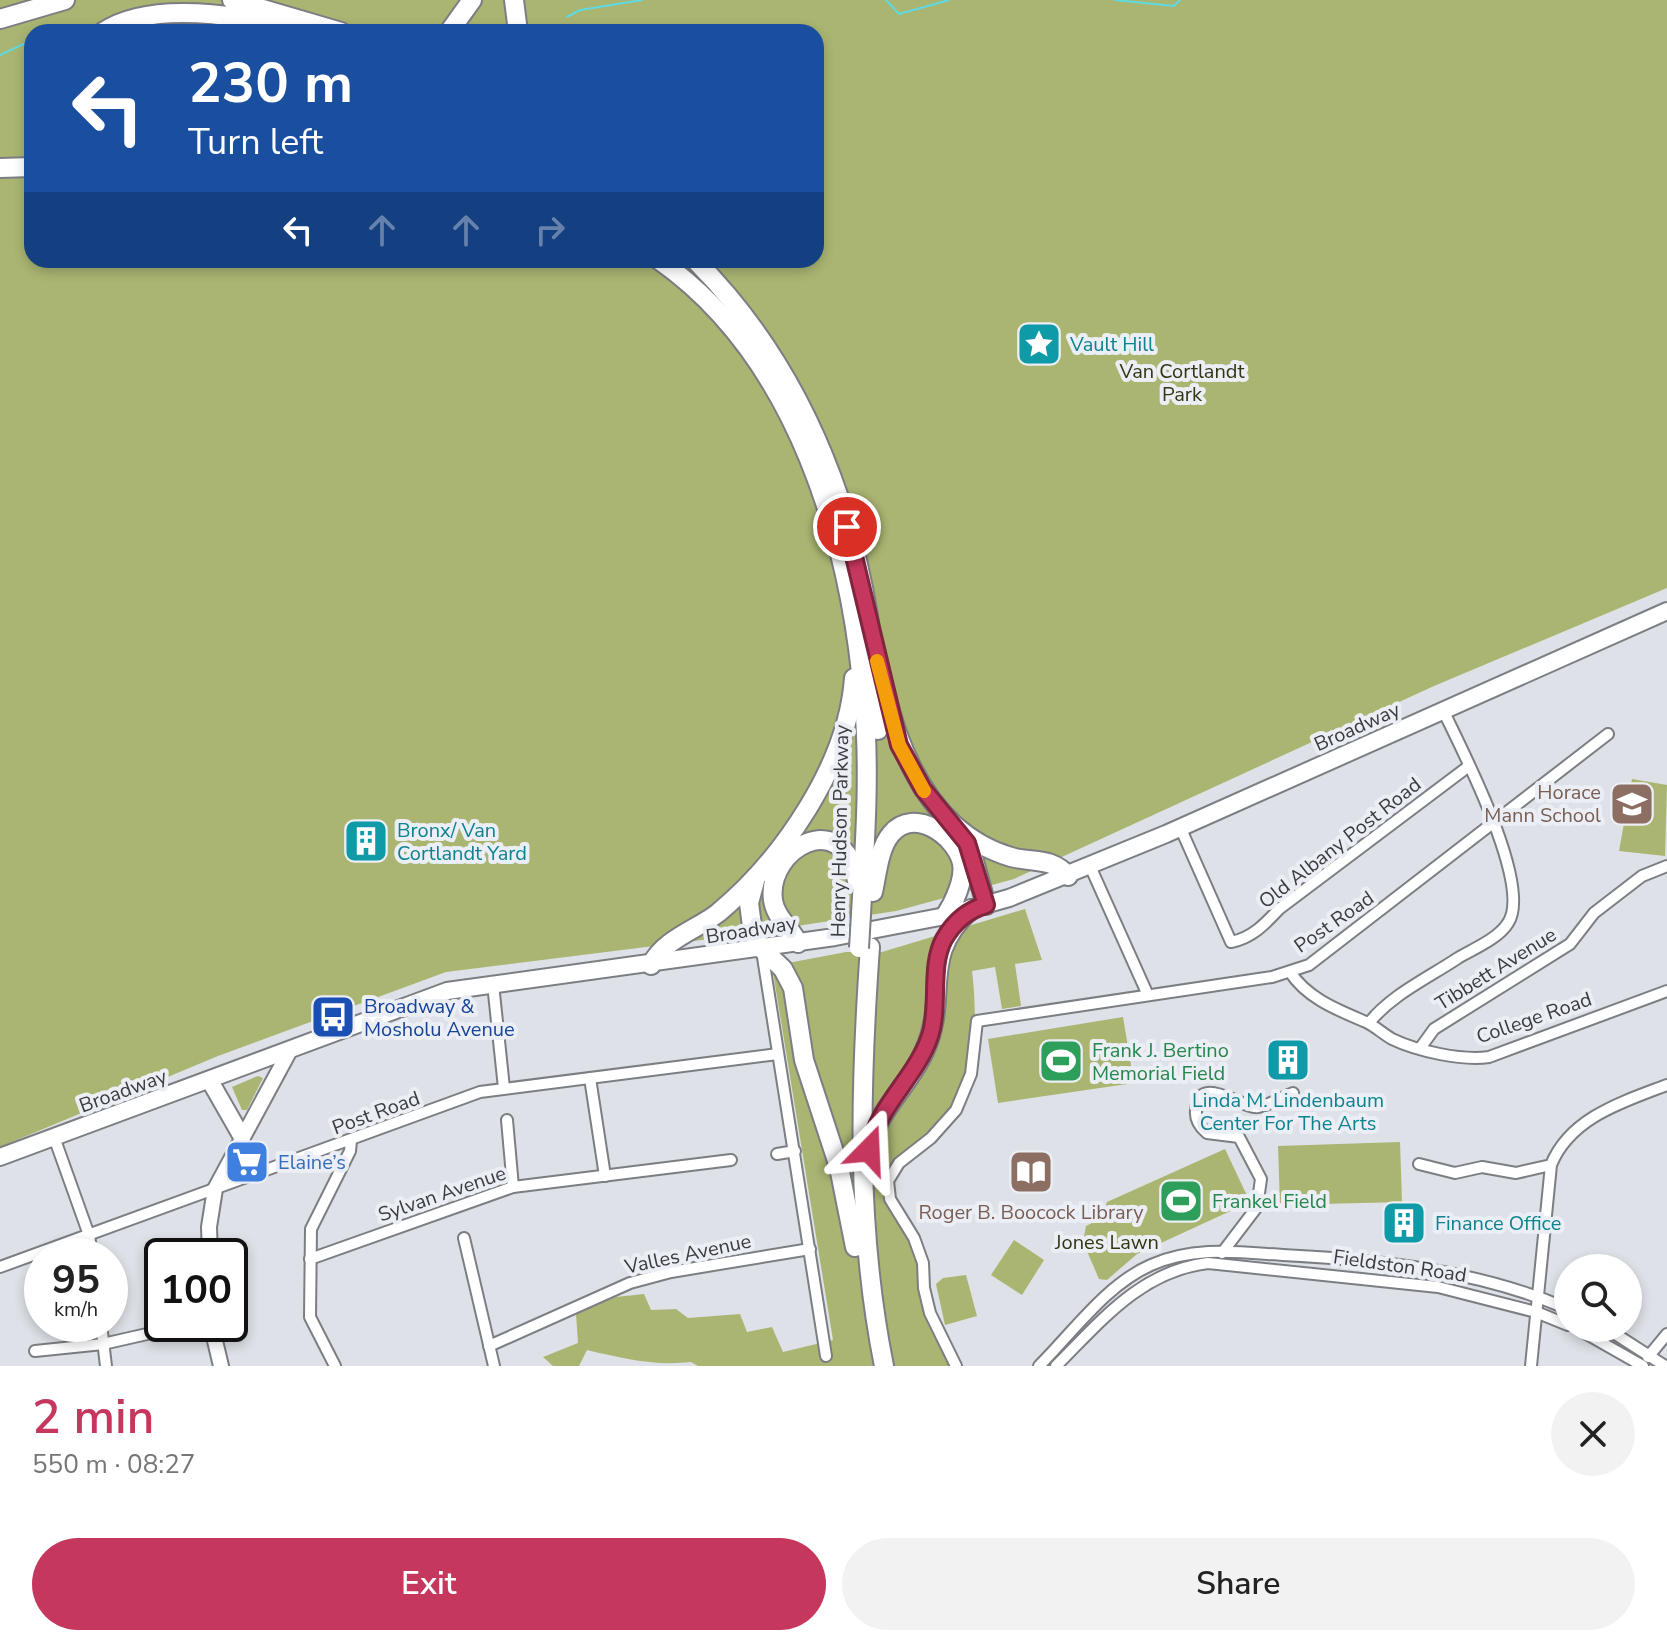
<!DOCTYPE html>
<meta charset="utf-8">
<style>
:root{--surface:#fff;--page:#f2f2f2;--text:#222;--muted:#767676;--accent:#c6375e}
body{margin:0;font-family:"Nunito Sans",sans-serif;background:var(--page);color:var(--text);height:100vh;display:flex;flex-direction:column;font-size:30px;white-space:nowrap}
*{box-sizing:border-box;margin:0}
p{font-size:26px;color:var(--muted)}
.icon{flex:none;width:44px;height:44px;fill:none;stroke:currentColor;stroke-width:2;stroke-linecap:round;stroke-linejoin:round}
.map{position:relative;height:1366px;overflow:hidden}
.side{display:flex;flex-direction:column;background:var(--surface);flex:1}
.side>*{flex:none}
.top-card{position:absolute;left:24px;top:24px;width:800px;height:244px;border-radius:24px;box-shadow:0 4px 12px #0003;background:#1a4fa0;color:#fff;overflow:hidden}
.buttons{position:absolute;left:1554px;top:1254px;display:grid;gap:16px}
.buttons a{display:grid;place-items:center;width:88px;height:88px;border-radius:50%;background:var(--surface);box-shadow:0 4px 12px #0003;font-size:40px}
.speed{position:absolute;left:24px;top:1238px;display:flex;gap:16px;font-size:40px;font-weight:700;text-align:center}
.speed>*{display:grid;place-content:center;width:104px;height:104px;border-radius:50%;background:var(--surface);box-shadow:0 4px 12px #0003;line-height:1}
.speed small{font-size:20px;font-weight:400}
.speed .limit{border:4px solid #111;border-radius:12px;background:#fff;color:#111}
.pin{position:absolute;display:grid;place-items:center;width:68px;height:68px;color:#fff;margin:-34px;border:4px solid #fff;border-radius:50%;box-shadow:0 2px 8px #0007}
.me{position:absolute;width:88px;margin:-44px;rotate:21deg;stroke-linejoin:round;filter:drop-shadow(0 0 6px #0008)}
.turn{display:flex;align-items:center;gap:28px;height:168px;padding:0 32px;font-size:36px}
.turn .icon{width:104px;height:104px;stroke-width:2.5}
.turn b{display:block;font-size:56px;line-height:68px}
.lanes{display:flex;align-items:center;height:76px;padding:0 32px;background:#0003;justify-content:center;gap:40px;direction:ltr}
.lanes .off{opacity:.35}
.round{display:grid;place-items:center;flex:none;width:84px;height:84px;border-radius:42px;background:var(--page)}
.summary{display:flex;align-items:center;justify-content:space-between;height:136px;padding:0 32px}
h1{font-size:48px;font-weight:600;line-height:60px;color:var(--accent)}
.button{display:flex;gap:16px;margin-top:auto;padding:16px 32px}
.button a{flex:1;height:92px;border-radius:48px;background:var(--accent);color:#fff;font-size:32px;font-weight:600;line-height:92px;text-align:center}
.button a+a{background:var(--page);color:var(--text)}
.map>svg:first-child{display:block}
</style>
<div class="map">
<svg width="1667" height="1366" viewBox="0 0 1667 1366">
<rect width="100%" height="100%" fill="#dee1e7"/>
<g fill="#aab572" fill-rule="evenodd">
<path d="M 0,0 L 1667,0 L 1667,588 L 1434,686 L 1014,879 L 896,911 L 710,939 L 446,972 L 218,1056 L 0,1147 ZM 32,32 L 816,32 L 816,260 L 32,260 Z"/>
<polygon points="1632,779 1667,785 1665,856 1619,851"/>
<path d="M 1025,909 L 1042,960 L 1015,964 L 1021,1006 L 1002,1009 L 995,967 L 972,971 C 977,1013 978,1071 951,1108 C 932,1134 907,1158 885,1182 L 913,1242 L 920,1264 L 922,1296 L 937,1342 L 951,1366 L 698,1366 L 691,1362 C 655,1366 625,1359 587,1350 L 579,1366 L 553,1366 L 543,1357 L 578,1343 L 576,1314 L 616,1297 L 644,1294 L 651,1310 L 676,1309 L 688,1318 L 740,1314 L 747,1332 L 772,1327 L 783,1352 L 833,1340 L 772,966 L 846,952 L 882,952 Z"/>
<polygon points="1123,1017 1134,1083 998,1103 988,1039"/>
<polygon points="258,1076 263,1078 247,1110 242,1110 232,1087"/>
<polygon points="1400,1142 1402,1202 1280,1205 1278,1146"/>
<polygon points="1225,1149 1250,1202 1137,1254 1107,1280 1099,1279 1083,1242 1086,1226 1102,1218 1107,1202"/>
<polygon points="1014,1240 1044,1260 1022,1295 991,1275"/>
<polygon points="966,1275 977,1316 945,1325 936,1284 943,1278"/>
</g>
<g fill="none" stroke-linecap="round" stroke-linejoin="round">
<g stroke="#5edae3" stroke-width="2">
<polyline points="886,0 899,14 949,0"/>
<polyline points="1115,0 1174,6 1180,0"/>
<polyline points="567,17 580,10 642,0"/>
<polyline points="52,32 76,30"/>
<polyline points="0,55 32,40"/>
</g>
<g stroke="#7b7e83" stroke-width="14">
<g id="street">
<path d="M 1180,827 L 1231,942 C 1252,938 1265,924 1279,909 L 1469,766"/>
<polyline points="1090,866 1147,993"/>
<polyline points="762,951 826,1356"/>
<path d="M 1290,972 C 1308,999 1338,1010 1366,1022 C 1375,1026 1383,1034 1392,1039 C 1417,1051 1462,1061 1489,1057 L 1667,991"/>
<polyline points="493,984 504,1088"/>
<path d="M 1369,1023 C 1391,995 1428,978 1458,958 C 1473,949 1498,939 1508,923 C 1533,886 1462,750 1443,710"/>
<polyline points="1421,1047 1434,1029 1570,944 1594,913 1642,876 1667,866"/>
<polyline points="590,1078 605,1176"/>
<polyline points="507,1120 513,1187"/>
<polyline points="54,1137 89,1235 92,1256"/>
<polyline points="777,1154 795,1151"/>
<path d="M 1419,1164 L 1455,1173 L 1482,1167 L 1516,1173 L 1551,1165 C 1570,1118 1622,1102 1667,1085"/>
<polyline points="464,1238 494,1366"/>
<path d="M 1222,1253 L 1257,1207 L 1261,1179 L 1239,1137 L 1207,1133 C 1200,1127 1195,1120 1196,1111 C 1198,1071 1243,1110 1258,1107 C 1270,1105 1282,1097 1293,1093"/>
<polyline points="310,1259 513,1187 731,1160"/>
<polyline points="0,1267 480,1092 778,1054"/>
<polyline points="101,1324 106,1366"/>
<polyline points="1576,1328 1643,1366"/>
<polyline points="1606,1328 1665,1366"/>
<polyline points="489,1346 630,1283 671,1272 810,1249"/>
<polyline points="35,1351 103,1344 191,1324"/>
<polyline points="1648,1357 1667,1334"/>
<polyline points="335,1366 310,1317 311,1229 350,1151 351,1141"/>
<polyline points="956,1366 930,1313 924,1288 923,1263 914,1238 890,1199 888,1181 899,1163 931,1138 956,1110 971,1074 977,1021 1272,977 1309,965 1608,734"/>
<path d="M 1039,1366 C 1073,1332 1107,1284 1151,1265 C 1194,1246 1237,1252 1283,1255 C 1380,1260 1478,1270 1568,1309"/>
<path d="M 1056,1366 C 1101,1321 1141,1271 1208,1263 L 1438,1287 L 1536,1312 L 1568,1325"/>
<polyline points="1531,1366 1551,1165"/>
</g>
</g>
<g stroke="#7b7e83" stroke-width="18">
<g id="secondary">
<polyline points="210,1256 209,1227 215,1189 289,1052"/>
<polyline points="211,1324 221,1366"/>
</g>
</g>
<g stroke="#7b7e83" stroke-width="20">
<g id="primary">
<polyline points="210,1081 242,1137"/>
<polyline points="0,1157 447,991 835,937 945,916 1009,898 1166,834 1667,611"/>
</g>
</g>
<g stroke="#7b7e83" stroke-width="22">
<g id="highway">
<polyline points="232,0 341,32"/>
<polyline points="514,0 518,32"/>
<polyline points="0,19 65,0"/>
<path d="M 103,32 C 151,0 241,14 299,32"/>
<polyline points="449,32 472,0"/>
<polyline points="0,168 32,167"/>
<path d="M 659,260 C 797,357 851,542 864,703 C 870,773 865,844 861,914"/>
<path d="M 695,260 C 818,383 875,558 878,730"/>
<path d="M 885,692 C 902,762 936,835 1011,857 C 1033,863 1052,857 1068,876"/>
<polyline points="961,833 972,854 986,905"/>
<polyline points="756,877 749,903 753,934 760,947 783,969 793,988 804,1060 839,1167 855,1247"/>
<path d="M 873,892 C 877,874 879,848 891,834 C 914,806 956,836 962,863 C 965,879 954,903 945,916"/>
<path d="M 798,943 C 791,928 775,917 773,900 C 766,849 843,805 857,881"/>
<path d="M 870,947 C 860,1087 856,1227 884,1366"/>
<path d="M 651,965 C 664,939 696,930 718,913 C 783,859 848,764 854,678"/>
<path d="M 868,1155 C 874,1113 907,1089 924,1052 C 950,995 918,957 971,909"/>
</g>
</g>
<use href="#street" stroke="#fff" stroke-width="10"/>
<use href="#secondary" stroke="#fff" stroke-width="14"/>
<use href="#primary" stroke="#fff" stroke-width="16"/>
<use href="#highway" stroke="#fff" stroke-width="18"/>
<g stroke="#7b7e83" stroke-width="22" stroke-linecap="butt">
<polyline id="highway-bridge" points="859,948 861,914"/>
</g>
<use href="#highway-bridge" stroke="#fff" stroke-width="18"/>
</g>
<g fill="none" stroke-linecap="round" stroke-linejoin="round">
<g stroke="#81243d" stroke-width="20">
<path id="route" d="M 847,527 L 899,745 L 923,789 L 967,843 L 986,905 C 968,910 954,922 944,939 C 929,967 940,1006 930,1036 C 916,1078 877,1106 869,1150"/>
</g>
<use href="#route" stroke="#c6375e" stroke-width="14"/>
<polyline stroke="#f59e0b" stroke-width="14" points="877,661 899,745 924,791"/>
</g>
<defs>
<g id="sight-square" transform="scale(2.3)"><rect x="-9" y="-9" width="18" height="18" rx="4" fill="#0f9aa8" stroke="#ebeef4"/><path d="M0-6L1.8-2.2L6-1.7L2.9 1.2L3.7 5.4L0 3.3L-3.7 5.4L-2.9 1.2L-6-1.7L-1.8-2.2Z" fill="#fff"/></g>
<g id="school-square" transform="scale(2.3)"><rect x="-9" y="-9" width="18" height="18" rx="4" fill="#8d6e63" stroke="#ebeef4"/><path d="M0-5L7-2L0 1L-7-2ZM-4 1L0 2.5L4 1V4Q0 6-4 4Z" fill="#fff"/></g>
<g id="building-square" transform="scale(2.3)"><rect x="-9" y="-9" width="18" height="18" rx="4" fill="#0f9aa8" stroke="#ebeef4"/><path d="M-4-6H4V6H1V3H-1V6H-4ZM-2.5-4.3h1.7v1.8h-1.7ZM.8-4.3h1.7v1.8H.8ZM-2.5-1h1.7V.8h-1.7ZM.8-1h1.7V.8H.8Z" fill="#fff"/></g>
<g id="bus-square" transform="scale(2.3)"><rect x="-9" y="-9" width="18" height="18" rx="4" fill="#1a4fb4" stroke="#ebeef4"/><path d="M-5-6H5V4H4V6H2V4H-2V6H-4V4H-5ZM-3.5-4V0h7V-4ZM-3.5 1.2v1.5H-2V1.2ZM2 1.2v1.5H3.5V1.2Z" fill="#fff"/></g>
<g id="stadium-square" transform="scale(2.3)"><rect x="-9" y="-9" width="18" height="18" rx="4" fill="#2e9e5b" stroke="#ebeef4"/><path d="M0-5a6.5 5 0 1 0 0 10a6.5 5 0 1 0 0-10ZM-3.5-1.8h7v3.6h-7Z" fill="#fff"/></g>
<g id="supermarket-square" transform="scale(2.3)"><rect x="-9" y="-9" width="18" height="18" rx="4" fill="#3f7fe0" stroke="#ebeef4"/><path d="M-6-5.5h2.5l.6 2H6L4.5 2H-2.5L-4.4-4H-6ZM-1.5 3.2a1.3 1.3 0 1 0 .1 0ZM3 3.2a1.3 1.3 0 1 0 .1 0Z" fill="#fff"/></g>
<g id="library-square" transform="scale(2.3)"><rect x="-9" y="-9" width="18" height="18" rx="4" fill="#8d6e63" stroke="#ebeef4"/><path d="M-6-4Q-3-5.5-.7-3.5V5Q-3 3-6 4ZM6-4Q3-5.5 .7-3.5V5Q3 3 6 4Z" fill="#fff"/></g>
</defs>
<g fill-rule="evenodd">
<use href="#sight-square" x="1039" y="344"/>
<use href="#school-square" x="1632" y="804"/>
<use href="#building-square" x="366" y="841"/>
<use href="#bus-square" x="333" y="1017"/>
<use href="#building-square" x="1288" y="1060"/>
<use href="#stadium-square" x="1061" y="1061"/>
<use href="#supermarket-square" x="247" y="1162"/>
<use href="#library-square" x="1031" y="1172"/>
<use href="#stadium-square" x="1181" y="1201"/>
<use href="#building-square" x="1404" y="1223"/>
</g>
<g text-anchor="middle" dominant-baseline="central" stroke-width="8" stroke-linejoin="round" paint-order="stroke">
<g font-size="20" fill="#0d838f" stroke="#ebeef4" text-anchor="start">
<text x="1070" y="344">Vault Hill</text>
<text x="397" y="830">Bronx/ Van<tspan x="397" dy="23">Cortlandt Yard</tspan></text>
<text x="1288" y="1100" text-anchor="middle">Linda M. Lindenbaum<tspan x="1288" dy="23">Center For The Arts</tspan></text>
<text x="1435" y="1223">Finance Office</text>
</g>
<g font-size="20" fill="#313612" stroke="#ebeef4">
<text x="1182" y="371">Van Cortlandt<tspan x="1182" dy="23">Park</tspan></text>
<text x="1107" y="1242">Jones Lawn</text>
</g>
<g font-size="20" fill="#3b3c3f" stroke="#ebeef4">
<text transform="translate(1357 727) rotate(-24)">Broadway</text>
<text transform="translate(840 831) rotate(-89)">Henry Hudson Parkway</text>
<text transform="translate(1340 843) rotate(-38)">Old Albany Post Road</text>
<text transform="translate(1334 922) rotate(-35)">Post Road</text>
<text transform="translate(751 930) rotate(-9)">Broadway</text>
<text transform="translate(1496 969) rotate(-32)">Tibbett Avenue</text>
<text transform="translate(1534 1018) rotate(-19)">College Road</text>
<text transform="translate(123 1091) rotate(-20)">Broadway</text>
<text transform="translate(376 1113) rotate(-20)">Post Road</text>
<text transform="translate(442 1194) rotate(-19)">Sylvan Avenue</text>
<text transform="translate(688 1254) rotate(-12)">Valles Avenue</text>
<text transform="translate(1400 1266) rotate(8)">Fieldston Road</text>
</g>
<g font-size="20" fill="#785e54" stroke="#ebeef4" text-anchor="end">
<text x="1601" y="792">Horace<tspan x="1601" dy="23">Mann School</tspan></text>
<text x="1031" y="1212" text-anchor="middle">Roger B. Boocock Library</text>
</g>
<g font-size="20" fill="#164399" stroke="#ebeef4" text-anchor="start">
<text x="364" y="1006">Broadway &amp;<tspan x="364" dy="23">Mosholu Avenue</tspan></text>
</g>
<g font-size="20" fill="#27864d" stroke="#ebeef4" text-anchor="start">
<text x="1092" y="1050">Frank J. Bertino<tspan x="1092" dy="23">Memorial Field</tspan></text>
<text x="1212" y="1201">Frankel Field</text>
</g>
<g font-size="20" fill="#366cbe" stroke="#ebeef4" text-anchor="start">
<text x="278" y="1162">Elaine’s</text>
</g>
</g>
</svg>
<div class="buttons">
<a><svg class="icon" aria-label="search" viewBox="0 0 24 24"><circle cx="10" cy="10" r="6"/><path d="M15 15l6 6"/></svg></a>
</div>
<div class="speed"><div>95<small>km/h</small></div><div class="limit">100</div></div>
<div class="pin" style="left:847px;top:527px;background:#d93025"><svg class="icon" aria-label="arrive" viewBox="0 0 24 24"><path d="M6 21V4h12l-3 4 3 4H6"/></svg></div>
<svg class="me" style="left:869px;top:1150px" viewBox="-20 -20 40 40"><path d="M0-17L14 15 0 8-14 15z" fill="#c6375e" stroke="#fff" stroke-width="4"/></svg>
<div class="top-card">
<div class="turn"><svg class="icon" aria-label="left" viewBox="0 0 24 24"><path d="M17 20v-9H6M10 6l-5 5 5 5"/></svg><div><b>230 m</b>Turn left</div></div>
<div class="lanes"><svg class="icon" aria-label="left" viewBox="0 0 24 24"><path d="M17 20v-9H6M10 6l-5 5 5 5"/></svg><svg class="icon off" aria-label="ahead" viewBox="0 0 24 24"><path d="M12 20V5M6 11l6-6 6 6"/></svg><svg class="icon off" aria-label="ahead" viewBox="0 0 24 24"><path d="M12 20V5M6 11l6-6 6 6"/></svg><svg class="icon off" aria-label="right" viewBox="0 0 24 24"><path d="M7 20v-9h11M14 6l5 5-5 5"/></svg></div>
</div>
</div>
<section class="side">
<div class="summary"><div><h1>2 min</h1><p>550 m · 08:27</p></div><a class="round"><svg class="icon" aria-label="close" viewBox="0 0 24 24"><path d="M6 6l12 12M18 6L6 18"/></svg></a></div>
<div class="button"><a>Exit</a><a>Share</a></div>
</section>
